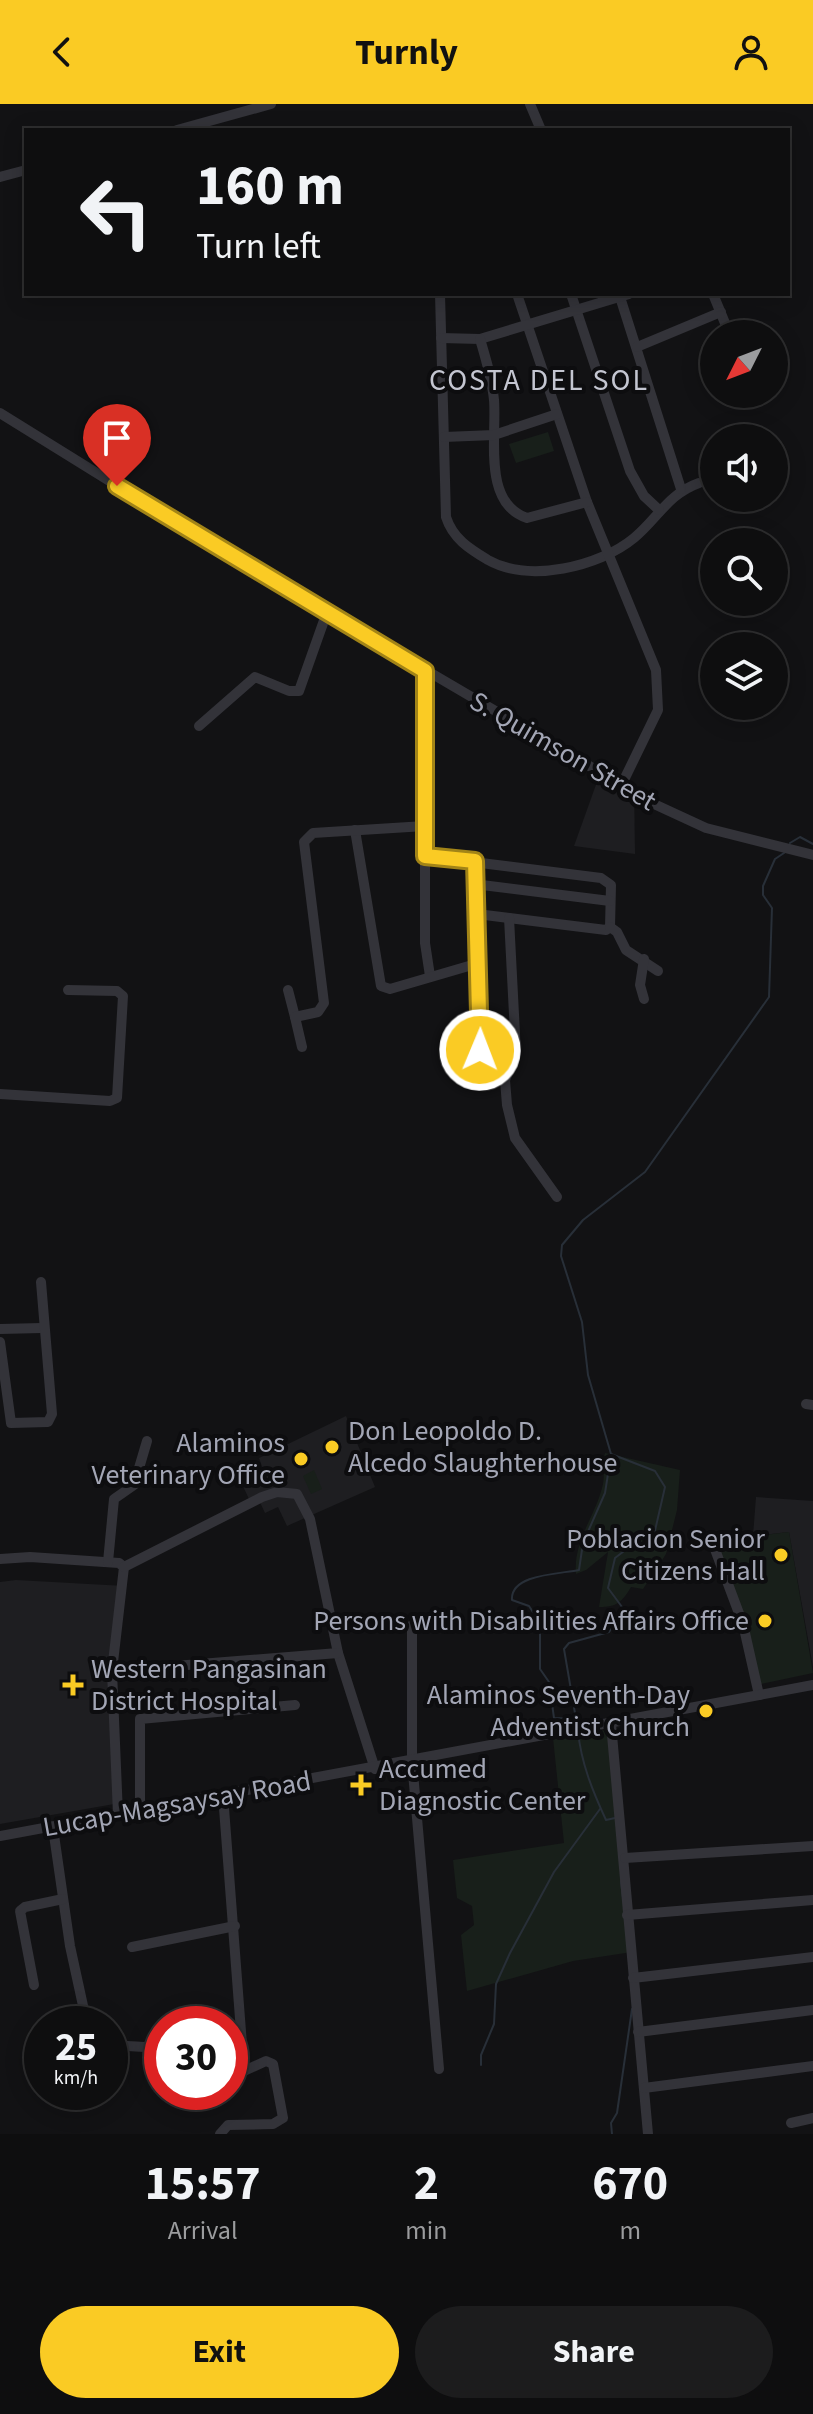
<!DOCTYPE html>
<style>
:root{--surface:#0e0e0f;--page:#1c1c1d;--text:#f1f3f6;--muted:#9b9c9e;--line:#2e2e2f;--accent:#facb24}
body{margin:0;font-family:"Source Sans 3",sans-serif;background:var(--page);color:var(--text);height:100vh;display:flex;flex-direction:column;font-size:30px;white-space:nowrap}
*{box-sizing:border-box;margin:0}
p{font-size:26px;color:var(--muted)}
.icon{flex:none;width:44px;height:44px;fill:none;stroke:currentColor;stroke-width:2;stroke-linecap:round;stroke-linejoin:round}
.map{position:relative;height:2030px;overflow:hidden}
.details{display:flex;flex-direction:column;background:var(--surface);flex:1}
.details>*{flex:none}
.hud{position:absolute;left:24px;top:24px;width:766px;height:168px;border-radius:0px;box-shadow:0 4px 20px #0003,0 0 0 2px var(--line);background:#0e0e0f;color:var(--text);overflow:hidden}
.needle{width:52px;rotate:228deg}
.tools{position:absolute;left:700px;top:216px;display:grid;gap:16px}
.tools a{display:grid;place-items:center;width:88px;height:88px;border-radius:50%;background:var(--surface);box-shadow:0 4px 20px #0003,0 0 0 2px var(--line);font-size:40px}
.speed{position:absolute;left:24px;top:1902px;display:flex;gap:16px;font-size:40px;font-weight:700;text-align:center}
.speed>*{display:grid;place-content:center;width:104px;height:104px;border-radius:50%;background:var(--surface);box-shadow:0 4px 20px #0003,0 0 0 2px var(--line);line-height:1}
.speed small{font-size:20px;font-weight:400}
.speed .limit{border:12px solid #d22;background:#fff;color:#111}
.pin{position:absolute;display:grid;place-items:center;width:68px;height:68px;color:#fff;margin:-82px -34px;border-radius:50% 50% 50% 0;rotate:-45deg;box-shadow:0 0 8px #0007}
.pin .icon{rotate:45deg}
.me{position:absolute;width:88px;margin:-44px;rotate:1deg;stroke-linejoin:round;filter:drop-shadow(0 0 6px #0008)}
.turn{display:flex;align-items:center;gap:28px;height:168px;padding:0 40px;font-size:36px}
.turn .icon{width:104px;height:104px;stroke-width:2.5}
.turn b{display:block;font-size:56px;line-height:68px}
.eta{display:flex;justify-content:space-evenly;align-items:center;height:136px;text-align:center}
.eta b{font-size:48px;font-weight:700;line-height:56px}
.cta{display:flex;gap:16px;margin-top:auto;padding:16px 40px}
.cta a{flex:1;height:92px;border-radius:48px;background:var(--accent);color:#111;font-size:32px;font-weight:700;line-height:92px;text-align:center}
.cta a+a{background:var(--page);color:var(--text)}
header{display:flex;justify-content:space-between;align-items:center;height:104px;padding:0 40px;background:var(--accent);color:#111;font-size:36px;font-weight:700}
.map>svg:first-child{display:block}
</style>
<header><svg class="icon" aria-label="back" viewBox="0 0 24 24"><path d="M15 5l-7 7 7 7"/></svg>Turnly<svg class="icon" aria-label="person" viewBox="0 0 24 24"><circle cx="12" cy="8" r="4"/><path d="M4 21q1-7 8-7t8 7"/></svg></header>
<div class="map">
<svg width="813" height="2030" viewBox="0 0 813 2030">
<rect width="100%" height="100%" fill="#121214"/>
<g fill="#1e1e21">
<polygon points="602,664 634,682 635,750 574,742"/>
<polygon points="346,1312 375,1383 287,1422 278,1403 265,1409 257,1392 249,1395 241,1378 264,1368 259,1354"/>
<polygon points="756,1393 813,1397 813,1563 789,1428 753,1432"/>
<polygon points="16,1476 125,1482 114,1565 120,1699 0,1720 0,1478"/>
</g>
<g fill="#181f1a">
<polygon points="548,328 554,347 516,359 509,340"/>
<path d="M 605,1349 L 680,1366 L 677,1406 L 666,1450 L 643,1485 L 631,1483 C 622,1498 617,1503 599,1503 L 608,1448 L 586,1466 L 576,1470 C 573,1436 596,1412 603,1380 C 605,1370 602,1359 605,1349 Z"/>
<polygon points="314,1366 322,1385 311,1390 303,1372"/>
<polygon points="789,1428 813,1569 761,1580 716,1437"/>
<polygon points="613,1625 632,1848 573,1857 467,1887 461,1831 474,1821 472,1802 457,1794 453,1756 564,1739 553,1634"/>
</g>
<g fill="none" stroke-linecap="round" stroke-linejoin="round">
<g stroke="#282f38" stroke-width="2">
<polyline points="790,739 800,733 813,740"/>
<path d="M 576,1615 L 554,1614 L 549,1578 L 540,1565 L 540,1519 L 529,1502 L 512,1496 C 510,1470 560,1470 579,1466 L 583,1439 L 605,1389 L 611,1351"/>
<polyline points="577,1621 564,1545 569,1539 609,1528 625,1507 608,1484 615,1454 641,1434 654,1431 665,1383 655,1367 611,1350 588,1271 582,1218 561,1152 562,1141 583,1116 645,1068 769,893 772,804 763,791 763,782 775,755 784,749"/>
<path d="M 578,1627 C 581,1659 593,1688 606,1716 L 615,1714"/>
<polyline points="621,1777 623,1794"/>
<polyline points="481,1961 481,1951 494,1920 496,1880 510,1849 554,1768 600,1705"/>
<polyline points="612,2030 611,2019 617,2009 632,1905"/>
</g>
<g stroke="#333339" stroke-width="10">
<polyline points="530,0 541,26"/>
<polyline points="177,26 271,0"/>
<polyline points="0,73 26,66"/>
<path d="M 440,190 L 446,413 C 453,435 470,445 488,456 C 529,479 599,463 634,434 C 658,414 668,390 699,379"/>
<polyline points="517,190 587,398 656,566 658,606 622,680"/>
<polyline points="571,190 630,367 644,392 659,406"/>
<polyline points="713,190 727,224"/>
<polyline points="620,193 681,385"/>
<polyline points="441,234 480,235 629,190"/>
<path d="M 480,235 C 486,255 492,275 494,296 C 497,332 482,399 527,414 L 587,398"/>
<polyline points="637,243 721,208"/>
<polyline points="0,309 211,440 654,700 706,724 813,751"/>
<polyline points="444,333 494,331 557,310"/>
<polyline points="425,567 425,839 430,872"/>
<polyline points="199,622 255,573 289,587 299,587 327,508"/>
<polyline points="355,726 381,882 390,885 479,859"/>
<polyline points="425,752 601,774 611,781 610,823 606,826 477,810"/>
<polyline points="474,780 610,797"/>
<polyline points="509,814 516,949 505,976 507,1001 515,1034 557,1093"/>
<polyline points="610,823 617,828 626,846 658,867"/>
<polyline points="644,855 640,881 644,895"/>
<polyline points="288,886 295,913"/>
<polyline points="302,943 295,913 318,908 324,899 304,738 313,729 425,722"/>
<polyline points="469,950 480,946 482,938 475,757"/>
<polyline points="0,990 110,997 117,994 123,892 117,887 68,886"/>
<polyline points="0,1225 42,1224"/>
<polyline points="0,1238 11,1319 48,1318 52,1310 41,1178"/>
<polyline points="806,1300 813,1301"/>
<polyline points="713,1440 743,1520 759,1591"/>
<polyline points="0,1455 30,1453 119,1459 124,1463 112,1567 118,1711"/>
<polyline points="108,1458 114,1395 134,1381 147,1337"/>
<polyline points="124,1463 262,1393 277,1388 297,1390 310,1415 338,1549 375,1665"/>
<polyline points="412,1521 412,1657 439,1965"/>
<polyline points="112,1567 338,1549"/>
<polyline points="611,1620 648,2030"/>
<polyline points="223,1691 244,1967"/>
<polyline points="140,1707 140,1615 295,1601"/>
<polyline points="53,1724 70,1842 87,1920"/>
<polyline points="0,1732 813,1581"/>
<polyline points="625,1754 813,1742"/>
<polyline points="627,1811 813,1796"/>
<polyline points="132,1843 235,1822"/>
<polyline points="633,1874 813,1853"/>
<polyline points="34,1881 20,1807 25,1803 63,1795"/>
<polyline points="638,1928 813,1906"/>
<polyline points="110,1941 162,1944"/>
<polyline points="644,1984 813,1962"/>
<polyline points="791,2019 813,2014"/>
<polyline points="220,2030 228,2021 273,2020 283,2014 273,1960 266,1957 244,1967 230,1968"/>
</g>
</g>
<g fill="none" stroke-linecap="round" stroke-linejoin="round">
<g stroke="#a28417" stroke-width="20">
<polyline id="route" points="117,382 425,567 425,752 475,757 480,946"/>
</g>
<use href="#route" stroke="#facb24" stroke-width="14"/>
</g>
<g fill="#facb24" stroke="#0d0d0f" stroke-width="3">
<circle cx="332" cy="1343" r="8"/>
<circle cx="301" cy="1355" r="8"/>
<circle cx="781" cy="1451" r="8"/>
<circle cx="765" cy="1517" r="8"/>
<path d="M69 1569h8v8h8v8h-8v8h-8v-8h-8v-8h8z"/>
<circle cx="706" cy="1607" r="8"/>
<path d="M357 1669h8v8h8v8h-8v8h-8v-8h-8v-8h8z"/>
</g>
<g text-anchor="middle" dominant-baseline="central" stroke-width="8" stroke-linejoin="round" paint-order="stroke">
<g font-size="28" fill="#a3a6b5" stroke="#0d0d0f">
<text transform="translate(563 647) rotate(30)">S. Quimson Street</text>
<text transform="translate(177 1700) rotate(-10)">Lucap-Magsaysay Road</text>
</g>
<g font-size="28" fill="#a3a6b5" stroke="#0d0d0f" text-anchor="end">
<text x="348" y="1327" text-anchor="start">Don Leopoldo D.<tspan x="348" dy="32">Alcedo Slaughterhouse</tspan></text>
<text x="285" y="1339">Alaminos<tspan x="285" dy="32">Veterinary Office</tspan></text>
<text x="765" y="1435">Poblacion Senior<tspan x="765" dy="32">Citizens Hall</tspan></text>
<text x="749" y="1517">Persons with Disabilities Affairs Office</text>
<text x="91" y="1565" text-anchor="start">Western Pangasinan<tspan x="91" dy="32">District Hospital</tspan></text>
<text x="690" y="1591">Alaminos Seventh-Day<tspan x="690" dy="32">Adventist Church</tspan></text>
<text x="379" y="1665" text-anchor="start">Accumed<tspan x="379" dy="32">Diagnostic Center</tspan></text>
</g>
<g font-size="30" letter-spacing="2" fill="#c4c6d1" stroke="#0d0d0f">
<text x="539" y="276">COSTA DEL SOL</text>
</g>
</g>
</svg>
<div class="tools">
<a><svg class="needle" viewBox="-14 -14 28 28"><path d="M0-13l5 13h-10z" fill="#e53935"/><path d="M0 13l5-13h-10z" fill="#9b9c9e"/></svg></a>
<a><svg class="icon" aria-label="sound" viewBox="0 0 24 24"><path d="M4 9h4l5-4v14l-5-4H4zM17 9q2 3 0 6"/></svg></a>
<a><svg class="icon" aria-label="search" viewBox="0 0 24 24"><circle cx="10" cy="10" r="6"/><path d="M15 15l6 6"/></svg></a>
<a><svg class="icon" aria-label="layers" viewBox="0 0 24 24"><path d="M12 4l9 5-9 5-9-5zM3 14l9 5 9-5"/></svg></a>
</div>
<div class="speed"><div>25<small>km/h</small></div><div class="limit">30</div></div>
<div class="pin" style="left:117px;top:382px;background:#d93025"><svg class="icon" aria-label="arrive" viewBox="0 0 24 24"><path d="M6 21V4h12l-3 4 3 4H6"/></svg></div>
<svg class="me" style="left:480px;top:946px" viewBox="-20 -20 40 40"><circle r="17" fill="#facb24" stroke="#fff" stroke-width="3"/><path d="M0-11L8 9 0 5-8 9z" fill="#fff"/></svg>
<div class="hud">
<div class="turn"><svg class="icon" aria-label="left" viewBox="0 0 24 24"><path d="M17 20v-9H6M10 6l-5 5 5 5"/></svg><div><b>160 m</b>Turn left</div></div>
</div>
</div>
<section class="details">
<div class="eta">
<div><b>15:57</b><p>Arrival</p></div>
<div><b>2</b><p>min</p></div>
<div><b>670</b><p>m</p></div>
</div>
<div class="cta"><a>Exit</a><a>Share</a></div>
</section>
